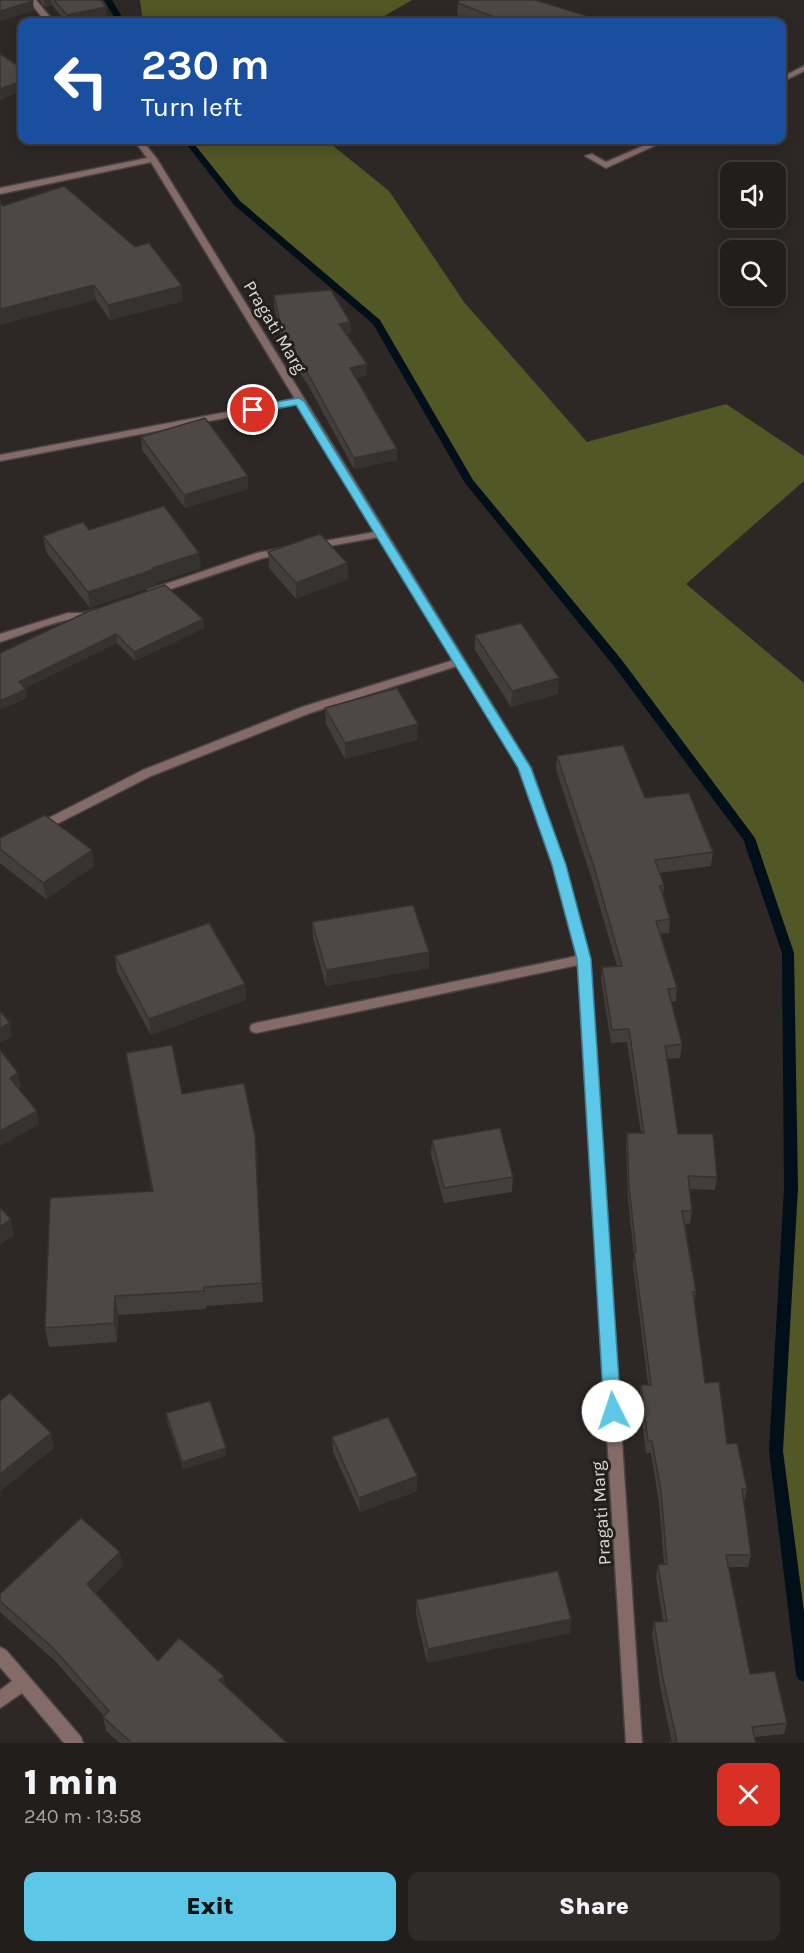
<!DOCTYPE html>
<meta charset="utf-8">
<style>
:root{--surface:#221e1c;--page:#2e2b29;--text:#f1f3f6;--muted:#a2a2a3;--line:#3f3c3b;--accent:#5cc7e7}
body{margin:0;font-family:Karla,sans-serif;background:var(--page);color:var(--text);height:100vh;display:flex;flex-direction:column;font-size:22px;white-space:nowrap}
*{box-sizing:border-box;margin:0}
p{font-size:20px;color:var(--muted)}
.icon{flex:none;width:33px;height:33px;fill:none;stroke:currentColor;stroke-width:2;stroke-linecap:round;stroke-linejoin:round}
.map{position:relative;height:1743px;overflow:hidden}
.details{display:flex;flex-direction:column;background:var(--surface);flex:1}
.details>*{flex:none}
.top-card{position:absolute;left:18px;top:18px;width:768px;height:126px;border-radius:12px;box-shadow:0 3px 15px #0003,0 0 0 2px var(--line);background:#1a4fa0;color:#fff;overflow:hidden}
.controls{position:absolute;left:720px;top:162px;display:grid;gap:12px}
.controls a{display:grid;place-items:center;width:66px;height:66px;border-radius:12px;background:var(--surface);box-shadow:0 3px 15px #0003,0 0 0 2px var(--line);font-size:30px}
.pin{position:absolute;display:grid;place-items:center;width:51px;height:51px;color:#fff;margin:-26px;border:3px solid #fff;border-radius:50%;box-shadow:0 2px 6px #0007}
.me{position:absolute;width:66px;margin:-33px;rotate:356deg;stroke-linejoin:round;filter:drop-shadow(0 0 4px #0008)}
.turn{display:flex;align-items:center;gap:21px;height:126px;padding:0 24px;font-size:27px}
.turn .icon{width:78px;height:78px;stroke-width:2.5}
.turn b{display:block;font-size:42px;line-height:51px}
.round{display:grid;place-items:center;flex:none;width:63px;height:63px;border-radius:12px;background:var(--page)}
.overview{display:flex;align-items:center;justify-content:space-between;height:102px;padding:0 24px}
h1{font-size:36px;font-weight:800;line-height:45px}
.action{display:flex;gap:12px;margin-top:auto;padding:12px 24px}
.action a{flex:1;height:69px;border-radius:12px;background:var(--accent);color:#111;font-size:24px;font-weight:800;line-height:69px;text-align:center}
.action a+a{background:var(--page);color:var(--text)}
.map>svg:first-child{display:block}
</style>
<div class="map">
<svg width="804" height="1743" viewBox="0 0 804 1743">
<rect width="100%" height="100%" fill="#2d2826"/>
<g fill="#525726">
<polygon points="140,0 412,0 379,19 385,22 143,22"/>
<polygon points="187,140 326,140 389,191 464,302 587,442 726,404 804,456 804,481 686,584 804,683 804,1674 776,1451 791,1188 788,953 749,838 617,662 469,481 377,323 237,203"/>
</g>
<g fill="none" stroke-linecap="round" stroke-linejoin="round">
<g fill="#011018" fill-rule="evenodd">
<polygon points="104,0 112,0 125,22 117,22"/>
<polygon points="183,140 191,140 240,201 380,320 473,480 621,659 755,838 794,953 798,1188 783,1451 804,1612 804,1682 798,1679 796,1674 769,1451 784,1188 782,953 743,839 613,665 465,483 373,324 234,205"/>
</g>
<g stroke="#494443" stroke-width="3">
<g id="minor">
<polygon points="28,0 36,0 54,22 46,22"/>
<polygon points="804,66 804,71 782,82 782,77"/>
<polygon points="134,140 142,140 157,159 531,768 565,865 590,959 642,1743 626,1743 578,965 256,1033 251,1031 250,1028 251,1025 256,1023 577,956 553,865 519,768 457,666 310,713 151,776 43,831 39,832 33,828 35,825 143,770 302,707 454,660 379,537 313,549 308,546 313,543 375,532 298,404 0,461 0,455 295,399 151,162 0,194 0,188 147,158"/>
<polygon points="657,140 667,140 606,168 585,156 592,154 606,162"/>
<polygon points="284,548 288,549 289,551 288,553 263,558 156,594 148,594 147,592 148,590 257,553"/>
<path d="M 93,610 L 97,611 L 98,613 C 89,621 78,618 67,620 C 45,625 22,635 0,642 L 0,634 L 68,613 L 83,613 Z"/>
<polygon points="0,1647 6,1650 81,1737 83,1743 64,1743 22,1693 0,1708 0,1690 12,1681 0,1667"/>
</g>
</g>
<use href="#minor" fill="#846b68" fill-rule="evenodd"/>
</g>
<g fill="#423e3b">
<polygon points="39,0 101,0 107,17 77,22 66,22 52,5 45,7"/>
<polygon points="458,3 587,22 475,22 457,15"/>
<polygon points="3,206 183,301 110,320 96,300"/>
<polygon points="274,295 350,322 351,333 346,334 367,364 367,375 356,378 397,460 354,469 308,385 283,348 274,306"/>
<polygon points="141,437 248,489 185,508 142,450"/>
<polygon points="89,530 201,568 157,583 157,585 90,608 46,552 43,536"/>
<polygon points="268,552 347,563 348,579 296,599 269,568"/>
<polygon points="203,619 204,628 135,661 117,643 25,688 27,698 0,653"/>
<polygon points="475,635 558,694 511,707 475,650"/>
<polygon points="325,708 417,740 345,759 326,724"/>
<polygon points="557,756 645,798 713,852 711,866 660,873 664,885 663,895 670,919 669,933 660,934 677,988 676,1001 671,1002 682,1044 680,1058 667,1059 678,1134 717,1177 715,1190 689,1189 692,1211 690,1224 685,1224 696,1292 694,1304 705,1383 727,1444 747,1489 744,1501 751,1555 748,1567 728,1567 750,1674 787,1723 784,1734 755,1737 672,1742 661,1691 652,1634 654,1622 663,1621 656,1577 658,1565 664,1564 659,1503 651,1453 646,1453 639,1397 641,1385 648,1385 633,1265 634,1256 628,1199 626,1146 627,1133 641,1133 627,1042 611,1043 601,980 602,967 617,966 592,880 556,769"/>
<polygon points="0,838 92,850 94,866 46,899 0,863"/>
<polygon points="312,922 429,952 429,968 326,986 313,938"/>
<polygon points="115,956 245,984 246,1000 151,1035 117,972"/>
<polygon points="126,1053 182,1094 255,1136 263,1302 206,1306 206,1309 118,1315 117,1342 49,1347 45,1328 152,1191 129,1072"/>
<polygon points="432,1140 513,1177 512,1192 444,1203 431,1155"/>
<polygon points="166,1413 226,1456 183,1469 167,1421"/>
<polygon points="332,1437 417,1491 360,1512 333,1452"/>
<polygon points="123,1566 95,1593 158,1661 225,1685 287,1743 120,1743 106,1731 103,1717 104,1716 55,1661 0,1612 0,1594"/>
<polygon points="416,1600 571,1619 570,1633 427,1663 416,1614"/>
</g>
<g fill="#363230">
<polygon points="44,0 51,0 52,5 45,7"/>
<polygon points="33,1 34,11 0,21 0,11"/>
<polygon points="106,7 107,17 77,22 68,22 67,15"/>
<polygon points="587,16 587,22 573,22"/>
<polygon points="22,81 22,91 0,100 0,89"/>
<polygon points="94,285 96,300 0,325 0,309"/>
<polygon points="182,286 183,301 110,320 108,305"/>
<polygon points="350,322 351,333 339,335 339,324"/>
<polygon points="367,364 367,375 351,379 350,368"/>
<polygon points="397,449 397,460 354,469 354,458"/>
<polygon points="248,476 248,489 185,508 184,495"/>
<polygon points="199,553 201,568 157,583 157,585 90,608 88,592 153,568"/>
<polygon points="347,563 348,579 296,599 296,583"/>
<polygon points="203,619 204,628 135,661 134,652"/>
<polygon points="116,634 117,643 20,691 19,682"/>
<polygon points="559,678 558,694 511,707 512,691"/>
<polygon points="26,689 27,698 0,710 0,701"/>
<polygon points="418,724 417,740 345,759 345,743"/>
<polygon points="92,850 94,866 46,899 43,883"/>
<polygon points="429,952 429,968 326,986 326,970"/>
<polygon points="245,984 246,1000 151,1035 149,1019"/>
<polygon points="10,1023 12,1037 0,1043 0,1028"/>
<polygon points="18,1073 21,1087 13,1092 10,1078"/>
<polygon points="37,1111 39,1125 0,1146 0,1131"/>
<polygon points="255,1136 257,1156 263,1302 262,1283"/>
<polygon points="11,1219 14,1235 0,1245 0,1227"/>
<polygon points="115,1296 118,1315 117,1342 114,1323"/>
<polygon points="51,1433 54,1448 0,1492 0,1474"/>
<polygon points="226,1448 226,1456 183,1469 182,1462"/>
<polygon points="417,1476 417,1491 360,1512 359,1498"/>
<polygon points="120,1552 123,1566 89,1598 87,1584"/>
<polygon points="571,1619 570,1633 427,1663 428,1649"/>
<polygon points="224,1676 225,1690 219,1680"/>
</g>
<g fill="#4d4845" stroke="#363230" stroke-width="1.5">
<polygon points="0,0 32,0 33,1 0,11"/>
<polygon points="54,0 101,0 106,7 67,15"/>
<polygon points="459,0 535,0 587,16 573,22 507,22 458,3"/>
<polygon points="0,54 22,68 22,81 0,89"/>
<polygon points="64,186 135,247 149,243 182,286 108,305 94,285 0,309 0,201 3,206"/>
<polygon points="331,290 350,322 339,324 367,364 350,368 397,449 354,458 308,374 283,336 274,295"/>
<polygon points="205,418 248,476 184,495 141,437"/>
<polygon points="164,506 199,553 153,568 155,569 88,592 43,536 83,522 89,530"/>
<polygon points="320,534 347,563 296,583 268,552"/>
<polygon points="165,585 203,619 134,652 116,634 19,682 26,689 0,701 0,653 87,612"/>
<polygon points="521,623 559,678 512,691 475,635"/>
<polygon points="397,688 418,724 345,743 325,708"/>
<polygon points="623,745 645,798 689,793 713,852 655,860 664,885 660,886 670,919 656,921 677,988 668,989 682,1044 665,1046 678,1134 713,1134 717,1177 688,1176 692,1211 682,1211 696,1292 693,1292 705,1383 719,1382 727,1444 737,1443 747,1489 742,1489 751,1555 726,1555 750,1674 775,1671 787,1723 752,1727 756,1743 670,1743 670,1742 677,1741 663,1679 654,1622 667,1621 658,1565 667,1564 661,1491 652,1441 648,1441 641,1385 651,1385 634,1252 636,1252 629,1186 627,1133 644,1133 629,1029 612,1030 602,967 622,966 594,867 557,756"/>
<polygon points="45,815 92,850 43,883 0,849 0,838"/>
<polygon points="413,905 429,952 326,970 312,922"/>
<polygon points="209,923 245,984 149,1019 115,956"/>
<polygon points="0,1011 10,1023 0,1028"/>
<polygon points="172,1045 182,1094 244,1083 255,1136 262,1283 204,1287 204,1291 115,1296 114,1323 45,1328 50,1198 153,1191 126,1053"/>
<polygon points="0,1050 18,1073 10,1078 37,1111 0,1131"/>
<polygon points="500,1128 513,1177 444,1188 432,1140"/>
<polygon points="0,1208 11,1219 0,1227"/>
<polygon points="10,1393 51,1433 0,1474 0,1401"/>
<polygon points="210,1401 226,1448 182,1462 166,1413"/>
<polygon points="388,1417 417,1476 359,1498 332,1437"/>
<polygon points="81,1518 120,1552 87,1584 158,1661 179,1638 224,1676 219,1680 287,1743 132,1743 103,1717 109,1711 52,1647 0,1601 0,1594"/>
<polygon points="558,1571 571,1619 428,1649 416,1600"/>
</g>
<polygon fill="#5cc7e7" stroke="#3c8196" stroke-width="1.5" points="299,398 304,401 531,768 566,865 591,959 621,1411 619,1416 613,1418 607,1416 604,1411 577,959 552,865 518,768 296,405 253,413 247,410 253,406"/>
<g text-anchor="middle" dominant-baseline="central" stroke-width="6" stroke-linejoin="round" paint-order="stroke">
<g font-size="18" fill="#dddad9" stroke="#231f1c">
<text transform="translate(275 327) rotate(59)">Pragati Marg</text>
<text transform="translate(601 1513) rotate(-94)">Pragati Marg</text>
</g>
</g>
</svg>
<div class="controls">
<a><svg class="icon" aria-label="sound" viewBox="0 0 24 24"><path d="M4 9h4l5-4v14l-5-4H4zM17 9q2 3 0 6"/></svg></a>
<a><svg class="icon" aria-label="search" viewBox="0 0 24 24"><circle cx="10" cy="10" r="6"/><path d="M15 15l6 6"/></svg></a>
</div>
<div class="pin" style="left:253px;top:410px;background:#d93025"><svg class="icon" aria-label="arrive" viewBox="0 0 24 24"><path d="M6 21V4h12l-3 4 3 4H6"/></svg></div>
<svg class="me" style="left:613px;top:1411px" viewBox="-20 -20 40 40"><circle r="19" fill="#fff"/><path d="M0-13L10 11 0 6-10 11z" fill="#5cc7e7"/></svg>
<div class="top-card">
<div class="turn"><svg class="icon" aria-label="left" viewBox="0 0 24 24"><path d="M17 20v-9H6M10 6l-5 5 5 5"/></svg><div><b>230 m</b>Turn left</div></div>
</div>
</div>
<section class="details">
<div class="overview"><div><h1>1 min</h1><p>240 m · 13:58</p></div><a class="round" style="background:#d93025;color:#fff"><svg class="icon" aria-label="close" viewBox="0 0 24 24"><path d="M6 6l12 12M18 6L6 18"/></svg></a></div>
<div class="action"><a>Exit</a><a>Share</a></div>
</section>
